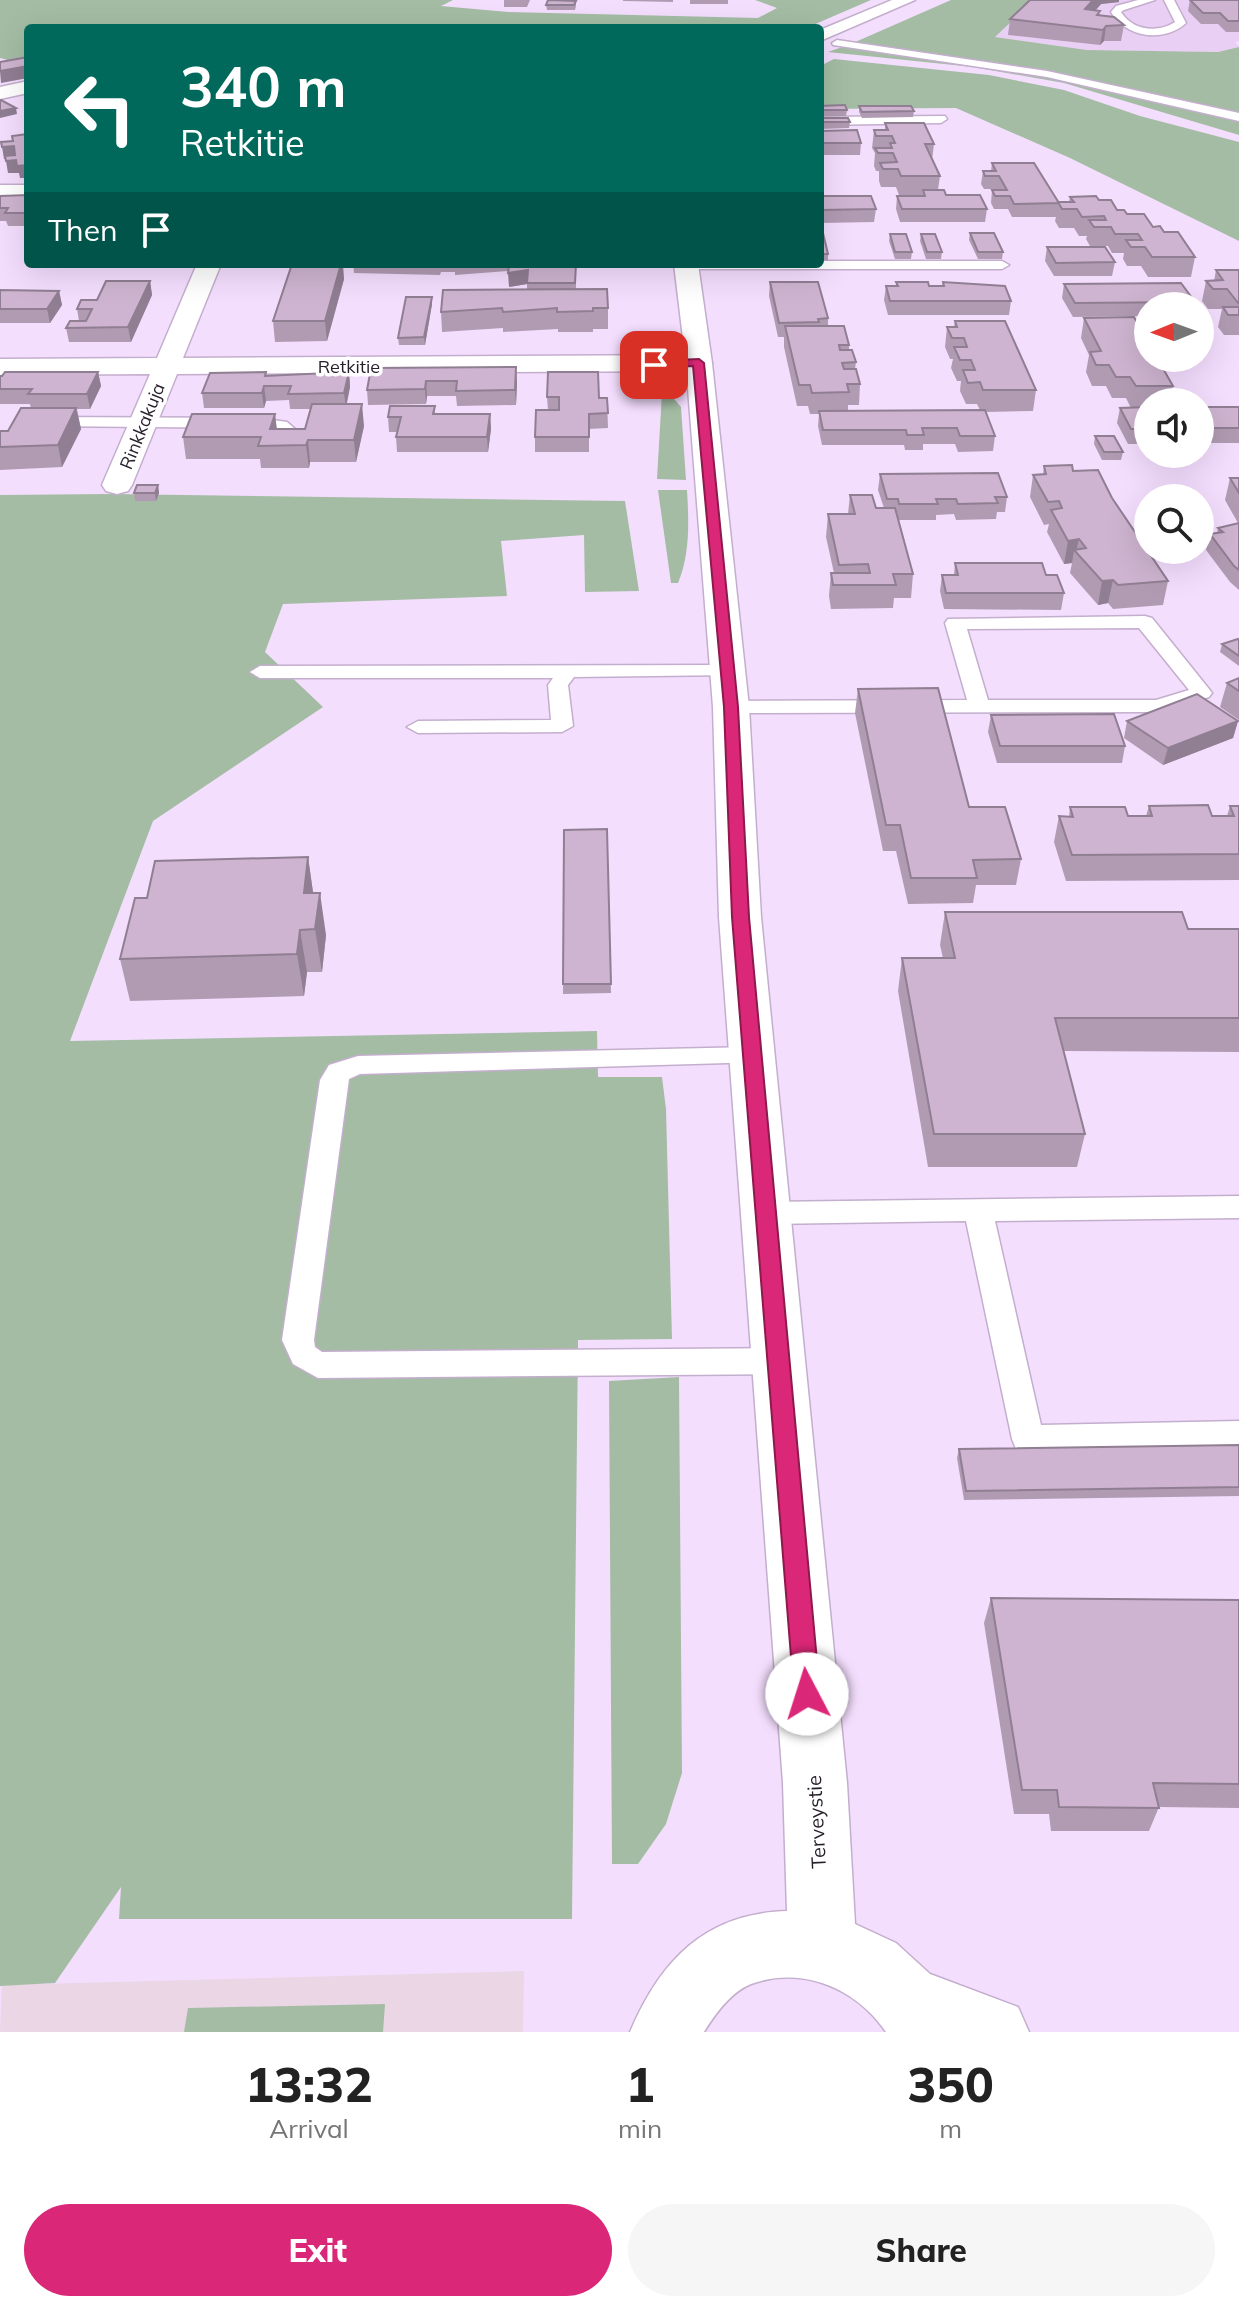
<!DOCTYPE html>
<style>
:root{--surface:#fff;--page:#f6f6f6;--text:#222;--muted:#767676;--accent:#db2777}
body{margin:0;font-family:Mulish,sans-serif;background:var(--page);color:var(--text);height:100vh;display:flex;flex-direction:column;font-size:30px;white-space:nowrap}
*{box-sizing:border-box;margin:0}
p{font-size:26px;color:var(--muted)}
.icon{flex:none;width:44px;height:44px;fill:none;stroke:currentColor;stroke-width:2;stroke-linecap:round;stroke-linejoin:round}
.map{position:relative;height:2032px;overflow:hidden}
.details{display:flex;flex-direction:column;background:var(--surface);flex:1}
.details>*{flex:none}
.banner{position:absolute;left:24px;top:24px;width:800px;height:244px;border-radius:8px;box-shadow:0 8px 32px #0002;background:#00695c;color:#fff;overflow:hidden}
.needle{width:52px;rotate:269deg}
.tools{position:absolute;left:1134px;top:292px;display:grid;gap:16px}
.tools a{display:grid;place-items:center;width:80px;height:80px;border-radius:50%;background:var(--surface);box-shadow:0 8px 32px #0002;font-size:40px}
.pin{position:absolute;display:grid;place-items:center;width:68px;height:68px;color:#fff;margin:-34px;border-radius:16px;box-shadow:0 4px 12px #0006}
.me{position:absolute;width:88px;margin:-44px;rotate:355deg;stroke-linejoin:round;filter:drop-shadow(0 0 6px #0008)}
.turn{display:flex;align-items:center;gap:28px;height:168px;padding:0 24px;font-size:36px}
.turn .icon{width:104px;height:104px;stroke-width:2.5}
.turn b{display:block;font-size:56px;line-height:68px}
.then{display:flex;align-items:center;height:76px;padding:0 24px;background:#0003;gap:16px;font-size:30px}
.eta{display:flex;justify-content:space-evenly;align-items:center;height:136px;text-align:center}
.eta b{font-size:48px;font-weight:800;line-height:56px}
.cta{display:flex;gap:16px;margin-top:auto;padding:16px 24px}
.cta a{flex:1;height:92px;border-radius:48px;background:var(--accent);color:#fff;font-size:32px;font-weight:800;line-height:92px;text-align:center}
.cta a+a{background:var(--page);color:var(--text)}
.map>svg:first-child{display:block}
</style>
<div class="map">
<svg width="1239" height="2032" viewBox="0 0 1239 2032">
<rect width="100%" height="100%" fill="#f4defe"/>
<polygon fill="#eacff5" points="1034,0 1239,0 1239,41 1235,42 1239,47 1218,52 1087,50 995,37"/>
<polygon fill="#ebd6e5" points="524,1971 523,2032 0,2032 2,1985"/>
<g fill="#a4bca4">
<polygon points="0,0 453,0 441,6 508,12 758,18 777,8 755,0 871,0 806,28 28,28 28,56 8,60 0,58"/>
<polygon points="951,0 1034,0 995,37 1087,50 1218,52 1239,47 1239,114 995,62 917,54 853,43"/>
<polygon points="845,46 1041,75 1239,120 1239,135 1064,83 973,67 828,52"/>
<polygon points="834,59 989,75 1064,90 1140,116 1239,142 1239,241 1070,158 956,108 820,109 820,66"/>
<polygon points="662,392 668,392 681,407 686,480 657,479"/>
<path d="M 658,490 L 687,490 C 689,522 690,554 678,583 L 671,583 Z"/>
<polygon points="111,494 625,501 639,591 585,592 584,535 501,541 507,596 283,604 265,652 323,707 153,821 70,1041 597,1031 598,1077 662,1077 666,1109 672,1339 578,1340 572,1919 119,1919 121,1887 55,1983 0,1986 0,495"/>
<polygon points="679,1377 682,1773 666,1824 638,1864 612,1864 609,1381"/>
<polygon points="385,2004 383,2032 184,2032 188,2008"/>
</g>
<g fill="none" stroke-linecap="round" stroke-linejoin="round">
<g stroke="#c4aecd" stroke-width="3">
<g id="service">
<path d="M 1138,0 L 1155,0 L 1124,10 L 1121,12 C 1133,31 1158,33 1175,22 L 1164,0 L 1174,0 L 1186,23 C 1164,43 1126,38 1111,12 L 1116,6 Z"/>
<polygon points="837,40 1047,71 1239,113 1239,121 1047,77 833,45 832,43"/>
<polygon points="945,116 947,119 941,123 820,125 820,117"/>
<polygon points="820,261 1002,261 1009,265 1002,269 686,269 679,265 820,264"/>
<polygon points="47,417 259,418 287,422 302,435 298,448 286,448 285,437 276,430 259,428 41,426 39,422 41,418"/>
<path d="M 1145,616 L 1152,618 L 1209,689 L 1212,693 L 1209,697 L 1157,712 L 731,713 L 720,707 L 731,701 L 967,700 L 945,623 L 948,619 ZM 1139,628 L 1189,690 L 1156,700 L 988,700 L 967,629 Z"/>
<polygon points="726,665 736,671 733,675 574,677 568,685 573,726 562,732 418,733 407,727 418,721 551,720 548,685 553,678 260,678 250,672 260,666"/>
<polygon points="752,1047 761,1050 765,1056 761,1062 360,1074 349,1079 314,1340 315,1347 322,1352 779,1348 790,1352 795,1361 790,1370 779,1374 318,1378 293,1364 282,1340 320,1080 329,1065 358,1056"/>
<polygon points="1239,1196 1239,1218 995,1221 1041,1425 1239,1421 1239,1449 1028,1453 1016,1449 1012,1439 966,1221 767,1224 757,1221 752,1213 757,1205 767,1202"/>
</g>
</g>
<g stroke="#c4aecd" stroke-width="3">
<g id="minor">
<polygon points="28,81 28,93 0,99 0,87"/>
<rect x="0" y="185" width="28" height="14"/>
<polygon points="197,264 221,264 183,358 699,355 708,357 712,363 708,369 699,371 177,374 132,485 128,491 117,494 106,491 102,485 150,374 0,375 0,359 157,358"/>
</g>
</g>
<g stroke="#c4aecd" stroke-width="3">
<g id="secondary">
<polygon points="892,0 915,0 820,41 820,30"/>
<path d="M 674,264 L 698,264 L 712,363 L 749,707 L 761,917 L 847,1783 L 855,1924 L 896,1943 L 930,1974 L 1018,2007 L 1029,2032 L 886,2032 C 857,1989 803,1965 751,1984 C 731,1992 715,2014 704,2032 L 630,2032 C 660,1961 705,1913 787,1911 L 783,1783 L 719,917 L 713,707 L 686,363 Z"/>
</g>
</g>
<use href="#service" fill="#fff" fill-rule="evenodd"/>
<use href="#minor" fill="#fff" fill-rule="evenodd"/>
<use href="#secondary" fill="#fff" fill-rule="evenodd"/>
</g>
<g fill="#b19bb3">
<polygon points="504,0 530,0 527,7 504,7"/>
<polygon points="623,0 673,0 673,2 623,1"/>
<rect x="690" y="0" width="38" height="4"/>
<polygon points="1030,0 1119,0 1119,2 1101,4 1096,10 1100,15 1124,25 1121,41 1104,41 1100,45 1008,35 1010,19"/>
<polygon points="1190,0 1239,0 1239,32 1226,32 1218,24 1201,24 1188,11"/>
<polygon points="576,1 576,6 575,10 547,10 546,5"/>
<polygon points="28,84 28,97 27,96 24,85"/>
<polygon points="820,106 847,110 846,116 820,116"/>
<polygon points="859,106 914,111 913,117 862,118 859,112"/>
<polygon points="820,118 850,122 849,128 820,129"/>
<polygon points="885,123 934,144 932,160 940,176 938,190 946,195 987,209 985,222 900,222 896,209 897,196 922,196 922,195 899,195 896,187 881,187 879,181 879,171 876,171 874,166 875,153 872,148 874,130 885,130"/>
<polygon points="820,131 861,143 860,155 820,155"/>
<polygon points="992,163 1058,202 1069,202 1070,197 1099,200 1117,210 1164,232 1195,257 1191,277 1148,277 1141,266 1127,266 1123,259 1124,253 1112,253 1108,246 1090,246 1086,239 1087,236 1079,236 1074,228 1059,228 1055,221 1056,217 1012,217 1008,209 994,209 991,203 992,190 998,190 997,189 984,189 981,184 983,171 991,171"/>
<polygon points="28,195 28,226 8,226 6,221 0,221 0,196"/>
<polygon points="820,196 876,209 874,222 820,223"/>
<polygon points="820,233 828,254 828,260 820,261"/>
<polygon points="970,233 1003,252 1002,259 978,259 969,240"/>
<polygon points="890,234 912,252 911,259 895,259 889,241"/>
<polygon points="921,234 942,252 941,259 926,259 920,241"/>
<polygon points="1047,247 1115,262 1112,276 1054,276 1045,261"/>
<polygon points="353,264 508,264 508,271 455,275 455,272 441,272 440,275 354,273"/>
<polygon points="576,264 576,289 608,308 608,329 593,329 593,332 558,332 558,329 503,332 503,328 442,332 441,312 527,289 527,284 509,287"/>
<polygon points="1216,270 1239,270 1239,335 1224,335 1218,327 1222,309 1208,309 1202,301 1206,281 1214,281"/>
<polygon points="344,279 327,341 275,342 273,321"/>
<polygon points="150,281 152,295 131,342 69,342 66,328 79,321 77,309 97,300"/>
<polygon points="770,282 828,318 828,326 849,345 849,350 856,362 855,369 860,384 859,405 848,405 848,411 980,410 977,404 966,404 960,391 961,381 957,381 951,368 953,359 950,359 945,347 947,327 954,327 955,321 1036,390 1033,411 986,412 995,436 993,451 958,452 955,444 923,444 923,450 905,450 904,445 822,445 818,426 819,414 810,414 808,406 797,406 784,347 784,337 778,337 769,296"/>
<polygon points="896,282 929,286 942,286 943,282 1011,301 1009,315 888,315 884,300 886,286 896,286"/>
<polygon points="1064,284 1195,302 1194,306 1148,306 1148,316 1073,317 1062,298"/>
<polygon points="0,290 59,291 62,305 50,323 0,323"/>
<polygon points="432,304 425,345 399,345 398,338"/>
<polygon points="1084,318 1173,386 1170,402 1148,402 1148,444 1128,444 1117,423 1120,408 1131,408 1126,398 1112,398 1106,386 1092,386 1086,372 1089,355 1081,338"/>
<polygon points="371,368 517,382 516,405 457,406 456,396 427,396 426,404 368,405 367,390"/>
<polygon points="98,372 101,386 90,409 77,409 81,429 62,467 0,470 0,431 8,431 31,408 30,404 0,404 0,376"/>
<polygon points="349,372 350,387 346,404 364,426 356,462 310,462 309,468 261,468 260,459 186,459 183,437 275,414 277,429 305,429 311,409 290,409 289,400 266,401 264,408 204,408 202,393 266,376"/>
<polygon points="547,397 607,398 608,428 589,429 589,452 535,452 535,437 548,410"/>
<polygon points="435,406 435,414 490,414 491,429 488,452 397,452 396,437 397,432 389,432 388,417"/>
<rect x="1200" y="407" width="39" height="36"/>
<polygon points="1095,436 1123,452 1121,460 1102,460 1094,444"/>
<polygon points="1044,466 1073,471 1112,498 1168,581 1163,605 1113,609 1108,603 1098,605 1070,573 1072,563 1064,564 1047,532 1049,524 1044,525 1030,497 1033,475 1043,475"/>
<polygon points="880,474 1007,497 1005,512 997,512 996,519 956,520 954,514 936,515 936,520 899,520 913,574 911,598 894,598 893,608 831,609 829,596 831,573 834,573 826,537 828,514 848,514 850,495 876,508 884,508 878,490"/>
<polygon points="1230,478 1239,478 1239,590 1230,582 1206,550 1210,534 1217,533 1218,528 1238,523 1225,500"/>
<polygon points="158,485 159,493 156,501 135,501 134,493"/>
<polygon points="955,563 1064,593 1061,610 944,609 940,591 942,575 954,575"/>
<polygon points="1239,640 1239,666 1220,652 1222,644"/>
<polygon points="1239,678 1239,720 1220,707 1227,683"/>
<polygon points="858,689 969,807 1021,859 1016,885 976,885 973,903 908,904 896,851 883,851 855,713"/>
<polygon points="991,715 1125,746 1122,763 997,763 988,732"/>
<polygon points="1127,721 1238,721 1233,738 1163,765 1124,738"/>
<polygon points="1149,806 1212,816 1227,816 1230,806 1239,806 1239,880 1066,881 1054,842 1059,816 1069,817 1070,807 1128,816 1146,816"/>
<polygon points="607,829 611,993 563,994 564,830"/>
<polygon points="308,857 313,893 326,935 322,972 307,972 304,996 130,1001 120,959 147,898"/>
<polygon points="945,912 1188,929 1239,929 1239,1052 1064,1051 1085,1134 1077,1167 928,1167 898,991 902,958 943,958 940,945"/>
<polygon points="1239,1445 1239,1496 964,1500 957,1458 959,1449"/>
<polygon points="991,1598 1239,1600 1239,1808 1159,1807 1149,1831 1051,1831 1049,1814 1014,1814 984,1623"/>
</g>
<g fill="#907e92">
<polygon points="1093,0 1119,0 1119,2 1101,4 1082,25 1085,9"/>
<polygon points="1106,26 1104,41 1100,45 1103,30"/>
<polygon points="28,66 28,78 1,83 0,71"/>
<polygon points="16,108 17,114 0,118 0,111"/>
<polygon points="14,146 16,158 4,159 2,147"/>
<polygon points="16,160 28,165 28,178 20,178 19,173 8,173 6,161"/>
<polygon points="341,264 343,264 344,279 327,341 325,321"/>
<polygon points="528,270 527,284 509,287 508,273"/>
<polygon points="150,281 152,295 131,342 128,327"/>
<polygon points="59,291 62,305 50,323 47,309"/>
<polygon points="432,297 432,304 425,345 424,337"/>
<polygon points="516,367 517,382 516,405 515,390"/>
<polygon points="98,372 101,386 90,409 87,394"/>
<polygon points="349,372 350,387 346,408 344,393"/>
<polygon points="426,381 427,396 426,404 425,389"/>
<polygon points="264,386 266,401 264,408 262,393"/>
<polygon points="362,404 364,426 356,462 354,440"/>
<polygon points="76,408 81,429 62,467 58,445"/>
<polygon points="275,414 277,435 270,429"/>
<polygon points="490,414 491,429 488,452 487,437"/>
<polygon points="308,440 310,462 309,468 306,445"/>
<polygon points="158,485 159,493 156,501 155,493"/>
<polygon points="1079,539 1076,552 1074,550 1072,563 1064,564 1068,541"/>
<polygon points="1113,580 1108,603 1098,605 1102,581"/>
<polygon points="1238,721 1233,738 1163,765 1168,748"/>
<polygon points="308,857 314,899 304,893"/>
<polygon points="320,893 326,935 322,972 315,929"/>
<polygon points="300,930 307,972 304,996 297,954"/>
</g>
<g fill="#ceb4d0" stroke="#907e92" stroke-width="2">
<polygon points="548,0 576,1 574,5 546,5"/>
<polygon points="1030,0 1093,0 1085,9 1100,11 1097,15 1114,17 1124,25 1106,26 1103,30 1010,19"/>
<polygon points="1190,0 1239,0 1239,21 1228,21 1220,13 1203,13"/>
<polygon points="28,57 28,66 0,71 0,62"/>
<polygon points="0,100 1,100 16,108 0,111"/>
<polygon points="845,105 847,110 820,110 820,106"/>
<polygon points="859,106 911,106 914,111 862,112"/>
<polygon points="820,118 848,118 850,122 820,122"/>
<polygon points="885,123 924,123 934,144 925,144 940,176 901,176 898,169 883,169 880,163 897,162 893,153 878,153 875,148 892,148 890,143 895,143 892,136 876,136 874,130 888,130"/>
<polygon points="857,130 861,143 820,143 820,131"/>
<polygon points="28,134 28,165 17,166 16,160 6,161 5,156 15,155 14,146 2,147 1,142 13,141 12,136"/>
<polygon points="992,163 1034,163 1059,203 1014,204 1010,196 995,196 992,190 1007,190 999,176 985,176 983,171 996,171"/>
<polygon points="923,190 944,190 946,195 980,195 987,209 902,209 897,196 925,196"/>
<polygon points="28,195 28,213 5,213 8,208 0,208 0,196"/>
<polygon points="820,196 871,196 876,209 820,210"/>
<polygon points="1096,196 1099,200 1111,200 1117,210 1124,210 1127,214 1144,214 1153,227 1160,226 1164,232 1178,232 1195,257 1152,257 1145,247 1131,247 1126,240 1142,240 1138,234 1115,234 1111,227 1094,227 1089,220 1106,220 1104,216 1082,217 1077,209 1062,209 1058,202 1074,202 1070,197"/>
<polygon points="820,233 823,233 828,254 820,254"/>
<polygon points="970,233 994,233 1003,252 978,252"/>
<polygon points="890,234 906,234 912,252 895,252"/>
<polygon points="921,234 935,234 942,252 927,252"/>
<polygon points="1047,247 1105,247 1115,262 1056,263"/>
<polygon points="292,264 341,264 325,321 273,321"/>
<polygon points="529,264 576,264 575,283 527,283 528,270 508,273 509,266 529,266"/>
<polygon points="1216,270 1239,270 1239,304 1227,289 1213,289 1206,281 1223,280"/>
<polygon points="106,281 150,281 128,327 66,328 70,321 86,321 92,309 77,309 81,300 97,300"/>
<polygon points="770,282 818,282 828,318 818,319 819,322 779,323"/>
<polygon points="896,282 928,282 929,286 944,286 943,282 1005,286 1011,301 890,301 886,286 898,286"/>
<polygon points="1181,283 1195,302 1075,303 1064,284"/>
<polygon points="607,289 608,308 593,308 593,311 557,312 557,308 503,312 502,308 441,312 443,290"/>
<polygon points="0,290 59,291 47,309 0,309"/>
<polygon points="406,297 432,297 424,337 398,338"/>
<polygon points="1223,307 1239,307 1239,315 1228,315"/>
<polygon points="1134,317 1148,342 1148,358 1157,358 1173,386 1136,386 1130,377 1116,377 1109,365 1096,365 1090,352 1101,351 1084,318"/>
<polygon points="955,321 1005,321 1036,390 983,390 980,382 968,383 963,370 975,370 971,360 960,360 954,347 967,347 964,338 952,338 947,327 957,327"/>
<polygon points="785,326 844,326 849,345 839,345 840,350 852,350 856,362 842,363 844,369 856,369 860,384 847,384 849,392 812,393 810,385 799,385"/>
<polygon points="516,367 515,390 456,391 457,381 426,381 425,389 367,390 371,368"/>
<polygon points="5,372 98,372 87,394 28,394 32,389 0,389 0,376 2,376"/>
<polygon points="266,372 265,376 349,372 344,393 288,394 291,386 264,386 262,393 202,393 210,373"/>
<polygon points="548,372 598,372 599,398 607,398 608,413 589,414 589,437 535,437 536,410 559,410 559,397 547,397"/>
<polygon points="312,404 362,404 354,440 308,440 306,445 258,446 261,437 183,437 192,414 275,414 270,429 305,429"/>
<polygon points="390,406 435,406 433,414 490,414 487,437 396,437 401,417 388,417"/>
<polygon points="1148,407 1148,429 1131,429 1120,408"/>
<rect x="1200" y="407" width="39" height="21"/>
<polygon points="21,408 76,408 58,445 0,447 0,431 8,431"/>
<polygon points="985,410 995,436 960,436 957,428 922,428 924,435 907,435 906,430 823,430 819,411"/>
<polygon points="1095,436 1114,436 1123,452 1104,452"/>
<polygon points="1072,465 1073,471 1098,470 1112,498 1168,581 1118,585 1113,580 1102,581 1074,550 1086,548 1079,539 1068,541 1051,510 1062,508 1059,501 1048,502 1033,475 1046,474 1044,466"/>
<polygon points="998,473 1007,497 995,497 998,503 958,504 956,499 936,499 938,504 899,504 898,499 887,499 880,474"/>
<polygon points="1230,478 1239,478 1239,493"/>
<polygon points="137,485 158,485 155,493 134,493"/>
<polygon points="850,495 872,495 876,508 895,508 913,574 893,574 896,585 833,585 831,573 870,573 868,564 839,565 828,514 855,514"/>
<polygon points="1239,523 1239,570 1234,566 1210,534 1223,532 1218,528"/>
<polygon points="955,563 1042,563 1046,575 1057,575 1064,593 946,593 942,575 958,575"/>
<polygon points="1238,639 1239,640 1239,656 1222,644"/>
<polygon points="1239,678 1239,691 1227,683"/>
<polygon points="938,688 969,807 1005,807 1021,859 973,860 977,878 911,878 900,825 886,825 858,689"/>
<polygon points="1197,694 1238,721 1168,748 1127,721"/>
<polygon points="1114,714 1125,746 1000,746 991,715"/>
<polygon points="1208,805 1212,816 1234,816 1230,806 1239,806 1239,854 1072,855 1059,816 1073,817 1070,807 1125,807 1128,816 1152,816 1149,806"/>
<polygon points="607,829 611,984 563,984 564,830"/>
<polygon points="308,857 304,893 320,893 315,929 300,930 297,954 120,959 135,898 147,898 155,861"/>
<polygon points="945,912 1182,912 1188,929 1239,929 1239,1018 1055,1018 1085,1134 934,1134 902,958 955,958"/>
<polygon points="1239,1445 1239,1487 966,1491 959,1449"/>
<polygon points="991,1598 1239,1600 1239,1784 1153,1783 1159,1808 1059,1807 1057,1790 1022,1790"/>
</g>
<polygon fill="#db2777" stroke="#8e194d" stroke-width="2" points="699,359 704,363 738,707 749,917 820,1694 816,1703 807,1706 798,1703 794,1694 732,917 724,707 693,366 654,368 649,365 654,361"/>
<g text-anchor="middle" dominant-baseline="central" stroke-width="7" stroke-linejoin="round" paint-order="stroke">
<g font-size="18" fill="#261e29" stroke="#fff">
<text x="349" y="366">Retkitie</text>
<text transform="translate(142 426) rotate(-68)">Rinkkakuja</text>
</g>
<g font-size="20" fill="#261e29" stroke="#fff">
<text transform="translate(816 1822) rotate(-93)">Terveystie</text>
</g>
</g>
</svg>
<div class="tools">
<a><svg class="needle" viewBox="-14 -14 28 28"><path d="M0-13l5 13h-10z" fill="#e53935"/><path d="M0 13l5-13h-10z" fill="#767676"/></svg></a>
<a><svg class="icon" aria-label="sound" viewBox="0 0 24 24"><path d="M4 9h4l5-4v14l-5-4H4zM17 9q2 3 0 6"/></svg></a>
<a><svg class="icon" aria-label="search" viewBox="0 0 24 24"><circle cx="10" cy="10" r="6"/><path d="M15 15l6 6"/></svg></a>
</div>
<div class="pin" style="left:654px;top:365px;background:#d93025"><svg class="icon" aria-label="arrive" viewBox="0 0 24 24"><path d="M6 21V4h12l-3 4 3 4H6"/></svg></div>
<svg class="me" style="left:807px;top:1694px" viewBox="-20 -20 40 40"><circle r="19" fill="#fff"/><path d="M0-13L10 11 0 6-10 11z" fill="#db2777"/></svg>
<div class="banner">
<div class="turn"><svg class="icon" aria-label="left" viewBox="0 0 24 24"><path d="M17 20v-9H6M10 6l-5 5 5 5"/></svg><div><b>340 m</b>Retkitie</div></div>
<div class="then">Then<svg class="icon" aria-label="arrive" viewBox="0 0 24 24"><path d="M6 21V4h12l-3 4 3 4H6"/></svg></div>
</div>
</div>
<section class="details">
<div class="eta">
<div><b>13:32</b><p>Arrival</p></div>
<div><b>1</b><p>min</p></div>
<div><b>350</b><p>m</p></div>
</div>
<div class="cta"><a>Exit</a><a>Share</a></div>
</section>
